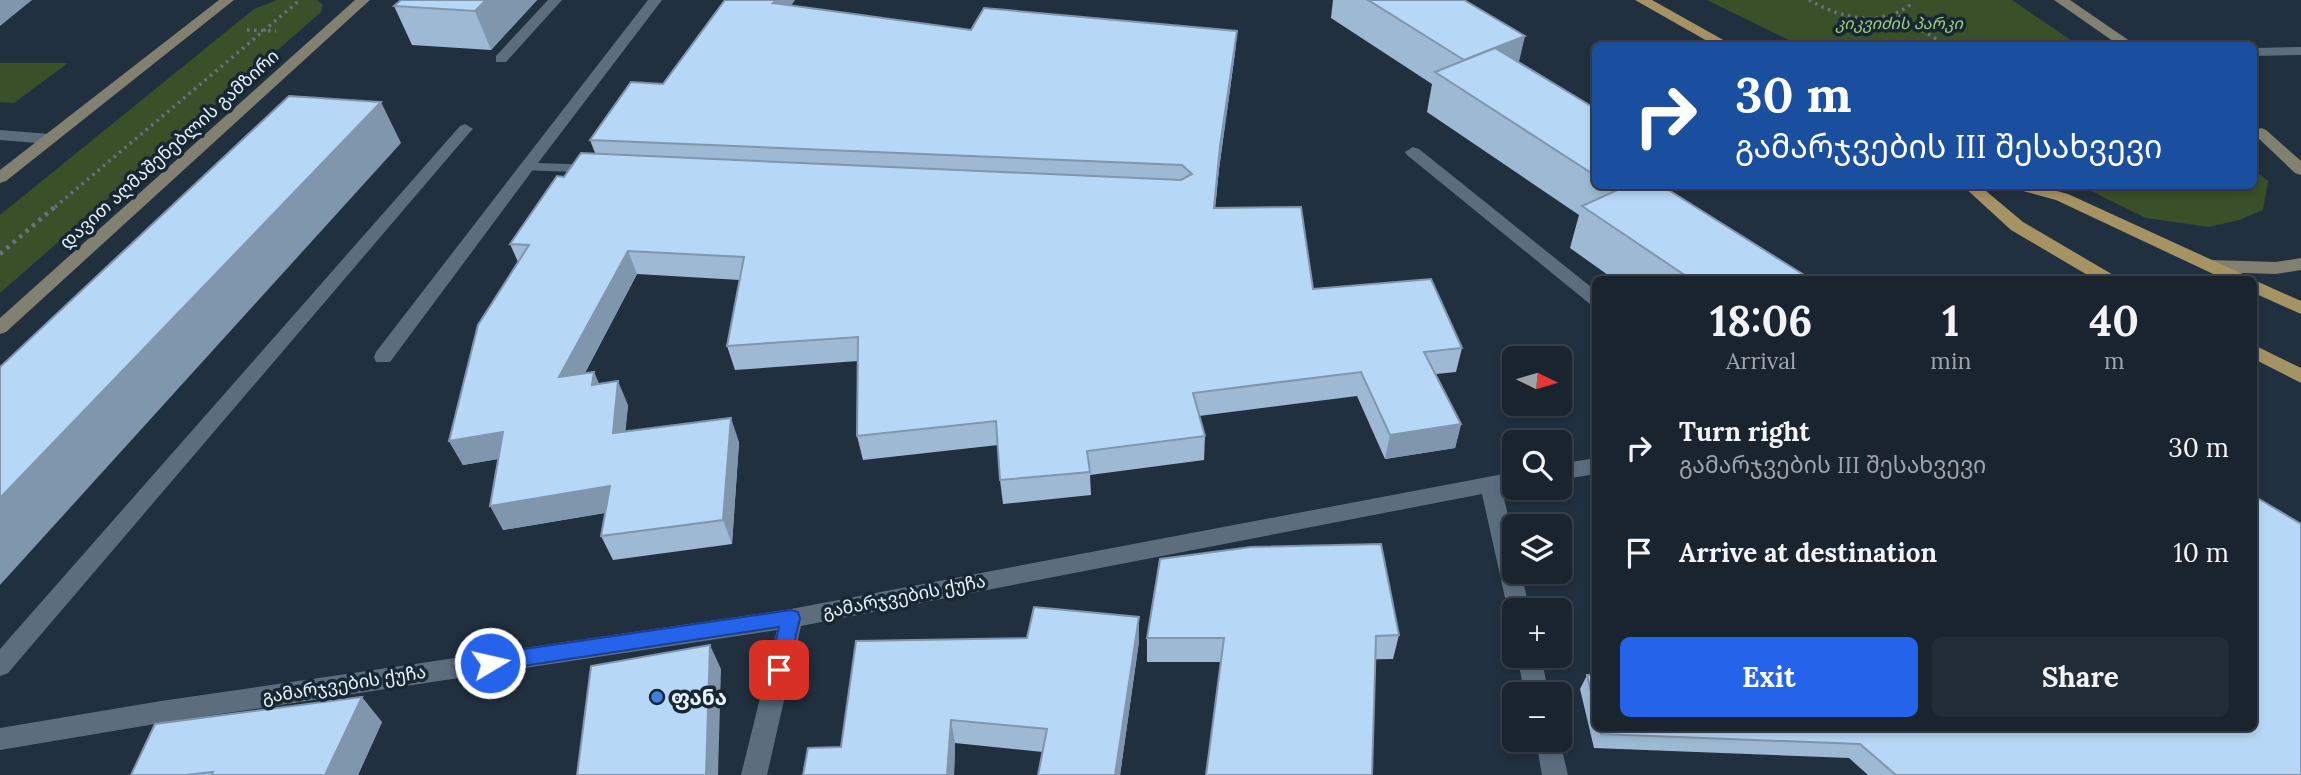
<!DOCTYPE html>
<meta charset="utf-8">
<style>
:root{--surface:#19242f;--page:#222c37;--text:#f1f3f6;--muted:#9fa4aa;--line:#37414b;--accent:#2563eb}
body{margin:0;font-family:Lora,"Noto Sans Georgian",serif;background:var(--page);color:var(--text);height:100vh;display:flex;flex-direction:column;font-size:26px;white-space:nowrap}
*{box-sizing:border-box;margin:0}
p{font-size:23px;color:var(--muted)}
.icon{flex:none;width:38px;height:38px;fill:none;stroke:currentColor;stroke-width:2;stroke-linecap:round;stroke-linejoin:round}
.map{position:relative;flex:1;overflow:hidden}
.side{position:absolute;left:1592px;top:276px;width:665px;height:455px;display:flex;flex-direction:column;background:var(--surface);border-radius:10px;box-shadow:0 4px 10px #0003,0 0 0 2px var(--line)}
.side>*{flex:none}
.guide{position:absolute;left:1592px;top:42px;width:665px;height:147px;border-radius:10px;box-shadow:0 4px 10px #0003,0 0 0 2px var(--line);background:#1a4fa0;color:#fff;overflow:hidden}
.needle{width:46px;rotate:95deg}
.controls{position:absolute;left:1502px;top:346px;display:grid;gap:14px}
.controls a{display:grid;place-items:center;width:70px;height:70px;border-radius:10px;background:var(--surface);box-shadow:0 4px 10px #0003,0 0 0 2px var(--line);font-size:35px}
.pin{position:absolute;display:grid;place-items:center;width:60px;height:60px;color:#fff;margin:-30px;border-radius:14px;box-shadow:0 4px 10px #0006}
.me{position:absolute;width:77px;margin:-38px;rotate:81deg;stroke-linejoin:round;filter:drop-shadow(0 0 5px #0008)}
.turn{display:flex;align-items:center;gap:24px;height:147px;padding:0 28px;font-size:32px}
.turn .icon{width:91px;height:91px;stroke-width:2.5}
.turn b{display:block;font-size:49px;line-height:60px}
.eta{display:flex;justify-content:space-evenly;align-items:center;height:119px;text-align:center}
.eta b{font-size:42px;font-weight:800;line-height:49px}
.action{display:flex;gap:14px;margin-top:auto;padding:14px 28px}
.action a{flex:1;height:80px;border-radius:10px;background:var(--accent);color:#fff;font-size:28px;font-weight:800;line-height:80px;text-align:center}
.action a+a{background:var(--page);color:var(--text)}
ul{padding:0;list-style:none}
li{display:flex;align-items:center;gap:21px;height:105px;padding:0 28px}
li div{flex:1}
li b{display:block;font-size:26px}
li em{font-style:normal}
.map>svg:first-child{display:block}
</style>
<div class="map">
<svg width="2301" height="775" viewBox="0 0 2301 775">
<rect width="100%" height="100%" fill="#21303f"/>
<g fill="#3a5028">
<polygon points="277,0 317,0 323,5 321,12 0,293 0,215 254,9"/>
<polygon points="1707,0 2012,0 2078,45 1799,45"/>
<polygon points="0,63 68,63 14,103 0,102"/>
<polygon points="2254,170 2268,181 2263,210 2239,220 2209,227 2146,218 2081,186 2254,186"/>
</g>
<g fill="none" stroke-linecap="round" stroke-linejoin="round">
<g stroke="#657380" stroke-width="3.5" stroke-dasharray="2.5 4.5" stroke-linecap="butt">
<path d="M 1809,0 C 1841,18 1877,27 1909,6 L 1908,0"/>
<polyline points="1898,16 1948,46"/>
<polyline points="247,30 276,31"/>
<polyline points="55,207 300,0"/>
</g>
<polyline stroke="#657380" stroke-width="4.5" stroke-dasharray="3.5 5" stroke-linecap="butt" points="0,254 57,205"/>
<g fill="#5c6e7e" fill-rule="evenodd">
<polygon points="548,0 562,0 506,62 496,62 496,56"/>
<polygon points="2301,47 2301,55 2254,56 2254,48"/>
<polygon points="465,124 473,129 470,132 8,673 0,676 0,649 460,126"/>
<polygon points="0,130 49,134 57,139 49,144 0,140"/>
<polygon points="1413,147 1419,149 1596,291 1596,306 1590,304 1407,155 1405,152"/>
<polygon points="527,162 535,167 390,362 376,362 374,357 376,352 521,164"/>
</g>
<g fill="#5c6e7e" fill-rule="evenodd">
<polygon points="648,0 662,0 538,163 595,165 603,170 601,173 521,170 519,167 521,164"/>
<polygon points="1596,458 1596,474 1559,480 1559,464"/>
<polygon points="1514,472 1514,488 1502,490 1514,541 1514,572 1521,572 1530,611 1514,611 1514,619 1508,611 1482,494 801,626 767,775 741,775 777,630 161,723 0,750 0,728 161,701 791,609"/>
<polygon points="1517,656 1541,656 1549,695 1525,695"/>
<polygon points="1559,738 1568,775 1542,775 1536,740 1559,740"/>
</g>
<g fill="#818071" fill-rule="evenodd">
<polygon points="219,0 234,0 6,181 0,183 0,170"/>
<polygon points="355,0 370,0 6,332 0,334 0,318"/>
<polygon points="2054,0 2070,0 2137,46 2120,46"/>
<polygon points="2261,128 2266,130 2301,161 2301,175 2295,173 2256,136 2254,132"/>
<polygon points="2301,258 2301,270 2276,274 2210,272 2201,266 2210,260 2276,262"/>
</g>
<g fill="#a59364" fill-rule="evenodd">
<polygon points="1635,0 1652,0 1734,46 1716,46"/>
<polygon points="1963,186 1980,186 2023,222 2115,276 2118,280 2096,280 2011,230"/>
<polygon points="2014,186 2038,186 2068,194 2247,276 2250,280 2226,280 2056,200 2016,189"/>
<polygon points="2254,280 2301,301 2301,314 2254,293"/>
<polygon points="2254,345 2301,368 2301,383 2254,359"/>
</g>
</g>
<g fill="#9db9d3">
<polygon points="537,0 491,50 412,45 394,6"/>
<polygon points="1333,0 1464,0 1519,63 1596,109 1596,186 1670,186 1668,189 1812,280 1615,280 1570,248 1579,215 1427,112 1432,84 1331,18"/>
<polygon points="791,6 971,30 1237,31 1235,53 1219,169 1215,208 1313,289 1462,348 1456,372 1436,374 1461,424 1455,448 1385,459 1357,396 1199,416 1205,436 1204,460 1090,475 1091,495 1003,504 1000,480 998,445 863,460 857,436 858,361 735,370 727,346 740,280 637,274 585,373 594,372 599,384 628,405 625,431 739,442 732,544 613,560 601,536 605,513 503,530 498,459 463,465 449,441 518,262 510,244 564,177 595,153 590,140 663,84"/>
<polygon points="1399,635 1393,659 1221,662 1147,662 1147,638"/>
<polygon points="1139,641 1120,775 1038,775 1043,752 955,743 954,775 803,775"/>
<polygon points="1587,675 1596,675 1596,728 2254,728 2301,775 1868,775 1849,758 1594,748 1580,689"/>
<polygon points="382,722 358,775 131,775"/>
</g>
<g fill="#7f96ac">
<polygon points="0,0 32,0 0,26"/>
<polygon points="486,0 537,0 491,50 475,11"/>
<polygon points="776,0 795,0 778,25 773,3"/>
<polygon points="1237,31 1235,53 1219,169 1213,231 1220,146"/>
<polygon points="1525,36 1516,75 1464,60"/>
<polygon points="381,102 401,143 0,585 0,498"/>
<polygon points="628,251 637,274 570,401 559,377"/>
<polygon points="594,372 604,396 592,385"/>
<polygon points="618,381 628,405 623,457 613,433"/>
<polygon points="731,418 739,442 732,544 723,520"/>
<polygon points="1461,424 1455,448 1385,459 1390,435"/>
<polygon points="503,432 516,456 463,465 449,441"/>
<polygon points="610,486 621,510 503,530 490,506"/>
<polygon points="1139,617 1139,641 1120,775 1115,775"/>
<polygon points="710,645 721,669 718,775 706,775"/>
<polygon points="362,697 382,722 358,775 325,775"/>
<polygon points="951,720 955,743 954,775 947,775"/>
</g>
<g fill="#b6d7f5" stroke="#7f96ac" stroke-width="2">
<polygon points="401,0 486,0 475,11 394,6"/>
<polygon points="725,0 776,0 773,3 971,30 984,8 1237,31 1220,146 1214,208 1301,207 1313,289 1431,279 1462,348 1424,352 1461,424 1390,435 1361,372 1193,393 1205,436 1087,451 1090,472 1000,480 996,421 857,436 858,337 727,346 744,257 628,251 559,377 594,372 592,385 618,381 613,433 731,418 723,520 601,536 610,486 490,506 503,432 449,441 478,325 529,245 510,244 557,176 564,177 581,153 1181,180 1192,174 1182,165 590,140 631,82 663,84"/>
<polygon points="1368,0 1464,0 1525,36 1464,60"/>
<polygon points="1495,48 1596,109 1596,176 1435,72"/>
<polygon points="289,96 381,102 0,498 0,367"/>
<polygon points="1610,186 1625,186 1617,190"/>
<polygon points="1626,186 1662,186 1812,280 1692,280 1582,206"/>
<polygon points="2254,496 2301,524 2301,775 1896,775 1860,744 1601,734 1600,728 2254,728"/>
<polygon points="1381,544 1399,635 1376,636 1372,775 1206,775 1224,638 1147,638 1160,559 1251,547"/>
<polygon points="1034,607 1139,617 1115,775 1038,775 1047,729 951,720 947,775 803,775 808,748 841,747 856,641 1027,638"/>
<polygon points="710,645 706,775 577,775 591,666"/>
<polygon points="1587,675 1596,675 1596,713"/>
<polygon points="362,697 325,775 212,775 213,772 186,775 131,775 155,724"/>
</g>
<polygon fill="#2563eb" stroke="#184099" stroke-width="2" points="791,610 798,612 800,618 788,670 786,676 779,678 772,676 769,670 779,627 490,671 483,669 480,663 483,657 490,654"/>
<circle fill="#3f7fe0" stroke="#172734" stroke-width="2.5" cx="657" cy="697" r="7"/>
<g text-anchor="middle" dominant-baseline="central" stroke-width="7" stroke-linejoin="round" paint-order="stroke">
<g font-size="16" font-style="italic" fill="#a3d17d" stroke="#172734">
<text x="1899" y="23">კიკვიძის პარკი</text>
</g>
<g font-size="18" fill="#e8f2fb" stroke="#172734">
<text transform="translate(169 149) rotate(-42)">დავით აღმაშენებლის გამზირი</text>
<text transform="translate(904 596) rotate(-11)">გამარჯვების ქუჩა</text>
<text transform="translate(344 684) rotate(-9)">გამარჯვების ქუჩა</text>
</g>
<g font-size="21" font-weight="bold" fill="#e8f2fb" stroke="#172734" text-anchor="start">
<text x="671" y="697">ფანა</text>
</g>
</g>
</svg>
<div class="controls">
<a><svg class="needle" viewBox="-14 -14 28 28"><path d="M0-13l5 13h-10z" fill="#e53935"/><path d="M0 13l5-13h-10z" fill="#9fa4aa"/></svg></a>
<a><svg class="icon" aria-label="search" viewBox="0 0 24 24"><circle cx="10" cy="10" r="6"/><path d="M15 15l6 6"/></svg></a>
<a><svg class="icon" aria-label="layers" viewBox="0 0 24 24"><path d="M12 4l9 5-9 5-9-5zM3 14l9 5 9-5"/></svg></a>
<a>+</a>
<a>−</a>
</div>
<div class="pin" style="left:779px;top:670px;background:#d93025"><svg class="icon" aria-label="arrive" viewBox="0 0 24 24"><path d="M6 21V4h12l-3 4 3 4H6"/></svg></div>
<svg class="me" style="left:490px;top:663px" viewBox="-20 -20 40 40"><circle r="17" fill="#2563eb" stroke="#fff" stroke-width="3"/><path d="M0-11L8 9 0 5-8 9z" fill="#fff"/></svg>
<div class="guide">
<div class="turn"><svg class="icon" aria-label="right" viewBox="0 0 24 24"><path d="M7 20v-9h11M14 6l5 5-5 5"/></svg><div><b>30 m</b>გამარჯვების III შესახვევი</div></div>
</div>
<section class="side">
<div class="eta">
<div><b>18:06</b><p>Arrival</p></div>
<div><b>1</b><p>min</p></div>
<div><b>40</b><p>m</p></div>
</div>
<ul>
<li><svg class="icon" aria-label="right" viewBox="0 0 24 24"><path d="M7 20v-9h11M14 6l5 5-5 5"/></svg><div><b>Turn right</b><p>გამარჯვების III შესახვევი</p></div><em>30 m</em></li>
<li><svg class="icon" aria-label="arrive" viewBox="0 0 24 24"><path d="M6 21V4h12l-3 4 3 4H6"/></svg><div><b>Arrive at destination</b></div><em>10 m</em></li>
</ul>
<div class="action"><a>Exit</a><a>Share</a></div>
</section>
</div>
